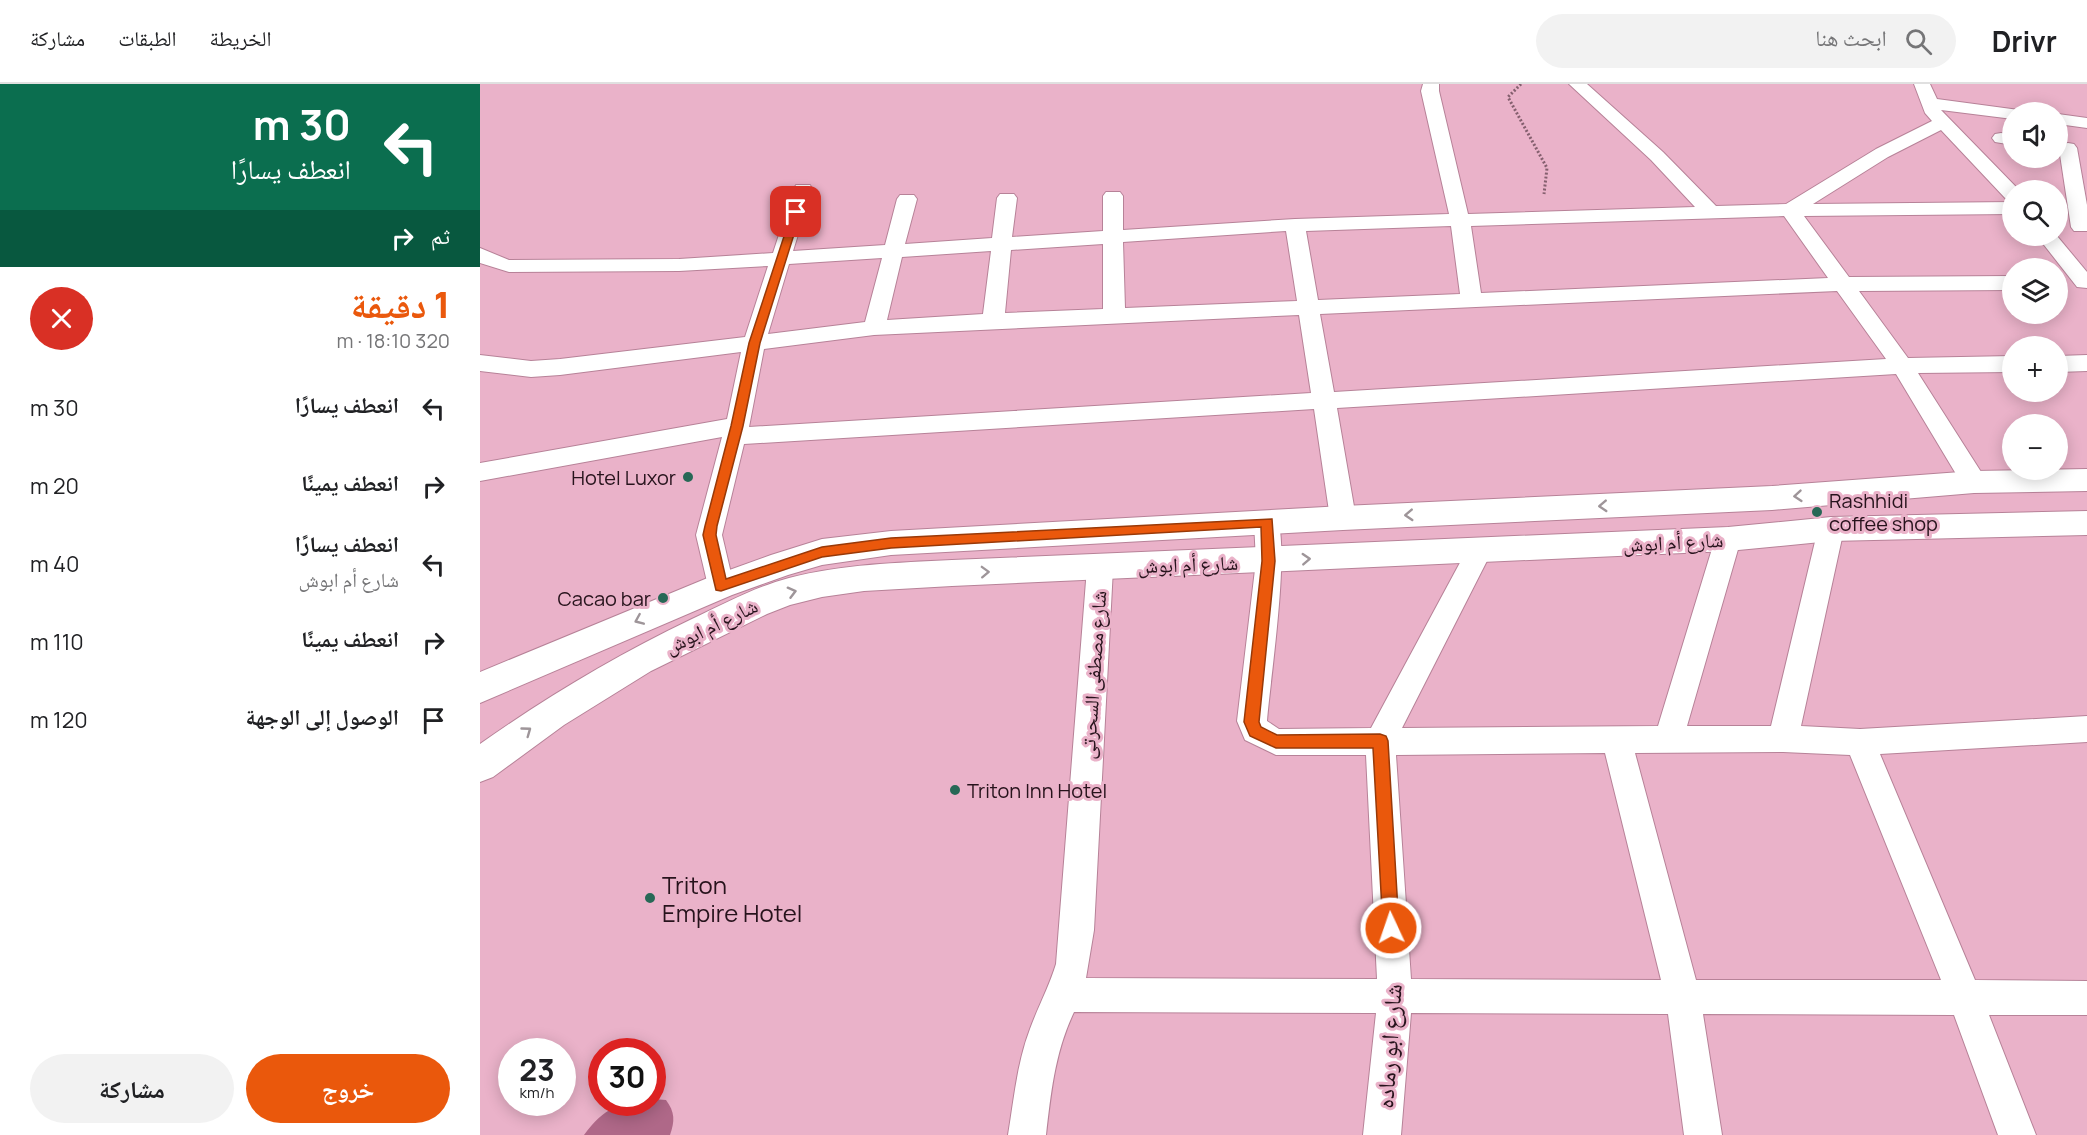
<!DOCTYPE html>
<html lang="ar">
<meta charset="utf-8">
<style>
:root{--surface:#fff;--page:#f2f2f2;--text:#202124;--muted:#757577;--line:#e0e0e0;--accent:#ea580c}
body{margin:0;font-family:Manrope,"Noto Naskh Arabic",sans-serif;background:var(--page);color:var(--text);direction:rtl;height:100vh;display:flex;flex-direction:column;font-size:22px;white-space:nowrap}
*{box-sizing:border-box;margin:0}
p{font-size:20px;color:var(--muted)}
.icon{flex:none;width:33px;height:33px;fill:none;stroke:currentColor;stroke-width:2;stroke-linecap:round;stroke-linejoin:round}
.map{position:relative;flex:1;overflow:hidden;direction:ltr}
.details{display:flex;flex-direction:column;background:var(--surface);width:480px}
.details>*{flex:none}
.guide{background:#0b6e4f;color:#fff;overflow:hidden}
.buttons{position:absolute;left:1522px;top:18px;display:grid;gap:12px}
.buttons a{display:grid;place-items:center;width:66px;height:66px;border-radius:50%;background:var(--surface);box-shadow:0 3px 15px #0003;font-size:30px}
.speed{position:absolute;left:18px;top:954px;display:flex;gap:12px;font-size:30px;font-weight:700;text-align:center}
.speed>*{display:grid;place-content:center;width:78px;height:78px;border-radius:50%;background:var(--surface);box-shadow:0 3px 15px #0003;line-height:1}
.speed small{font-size:15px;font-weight:400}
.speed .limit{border:9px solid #d22;background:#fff;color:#111}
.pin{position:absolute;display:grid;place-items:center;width:51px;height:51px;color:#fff;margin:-26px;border-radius:12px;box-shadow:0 3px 9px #0006}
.me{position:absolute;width:66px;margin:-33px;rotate:357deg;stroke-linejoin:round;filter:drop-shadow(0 0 4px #0008)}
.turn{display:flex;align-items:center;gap:21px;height:126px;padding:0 30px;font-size:27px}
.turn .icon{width:78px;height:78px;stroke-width:2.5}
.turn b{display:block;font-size:42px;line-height:51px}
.then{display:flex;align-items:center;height:57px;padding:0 30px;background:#0003;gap:12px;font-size:22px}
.round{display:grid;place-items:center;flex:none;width:63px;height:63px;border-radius:32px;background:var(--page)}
.summary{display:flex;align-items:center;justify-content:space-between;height:102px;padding:0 30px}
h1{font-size:36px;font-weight:800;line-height:45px;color:var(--accent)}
.cta{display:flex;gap:12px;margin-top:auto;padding:12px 30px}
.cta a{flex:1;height:69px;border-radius:36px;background:var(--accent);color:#fff;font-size:24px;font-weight:800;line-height:69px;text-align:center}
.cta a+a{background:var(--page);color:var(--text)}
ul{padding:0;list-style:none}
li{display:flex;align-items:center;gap:18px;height:78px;padding:0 30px}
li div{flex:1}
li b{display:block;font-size:22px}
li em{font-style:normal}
header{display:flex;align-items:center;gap:36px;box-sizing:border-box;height:84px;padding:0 30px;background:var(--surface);border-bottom:2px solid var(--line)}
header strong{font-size:28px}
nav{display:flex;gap:33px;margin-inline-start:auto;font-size:21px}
.search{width:420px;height:54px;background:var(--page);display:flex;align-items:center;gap:15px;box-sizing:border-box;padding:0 21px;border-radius:33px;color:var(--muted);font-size:22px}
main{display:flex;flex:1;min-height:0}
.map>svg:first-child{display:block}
</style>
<header>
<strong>Drivr</strong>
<div class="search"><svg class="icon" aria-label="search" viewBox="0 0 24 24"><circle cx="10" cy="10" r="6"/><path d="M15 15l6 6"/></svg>ابحث هنا</div>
<nav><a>الخريطة</a><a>الطبقات</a><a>مشاركة</a></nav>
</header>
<main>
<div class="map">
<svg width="1607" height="1051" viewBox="0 0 1607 1051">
<rect width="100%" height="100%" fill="#eab2c9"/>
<path fill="#af6888" d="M 173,1015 L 186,1016 C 195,1028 195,1037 190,1051 L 104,1051 C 125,1023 139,1018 172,1018 Z"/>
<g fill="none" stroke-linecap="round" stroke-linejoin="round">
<g stroke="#b78298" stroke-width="2">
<g id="street">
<path d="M 943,0 L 959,0 L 959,7 L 988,130 L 1215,123 L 1171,76 L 1089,0 L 1107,0 L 1183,68 L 1236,122 L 1306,120 L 1396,65 L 1452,37 L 1445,29 L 1434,0 L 1450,0 L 1457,15 L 1539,26 L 1541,28 L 1533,28 L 1533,35 L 1461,26 L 1539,106 L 1533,106 L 1533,117 L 1526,115 L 1461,46 L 1408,73 L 1333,120 L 1533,118 L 1533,130 L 1324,132 L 1369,193 L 1533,192 L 1533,206 L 1379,207 L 1428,274 L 1533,272 L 1533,288 L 1438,289 L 1503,391 L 1506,398 L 1503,405 L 1494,407 L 1485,405 L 1416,290 L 857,324 L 876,434 L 872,441 L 863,444 L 854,441 L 850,434 L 834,325 L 264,360 L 242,451 L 254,502 L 250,510 L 241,513 L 232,510 L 228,502 L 216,451 L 242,353 L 0,397 L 0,379 L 247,335 L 261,268 L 80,291 L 51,293 L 0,287 L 0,271 L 51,277 L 80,275 L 265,253 L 288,182 L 199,187 L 29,188 L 0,179 L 0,164 L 29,176 L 199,175 L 293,169 L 314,105 L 316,101 L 330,101 L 332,105 L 313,167 L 405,161 L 417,115 L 420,111 L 434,111 L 437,115 L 425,160 L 512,154 L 517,114 L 520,110 L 534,110 L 537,114 L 532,153 L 623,147 L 623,112 L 626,108 L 640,108 L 643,112 L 643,146 L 815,135 L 969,130 L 941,7 ZM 1304,132 L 1348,194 L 1001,209 L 991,142 ZM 971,142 L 980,210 L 838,216 L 826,147 ZM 806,147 L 817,217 L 645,224 L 643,158 ZM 623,160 L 623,225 L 525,229 L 531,166 ZM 511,167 L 503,230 L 407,236 L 422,173 ZM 402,174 L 385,238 L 288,250 L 309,180 ZM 1357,207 L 1406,275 L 854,308 L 840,230 ZM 819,231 L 831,309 L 269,343 L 284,265 L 394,251 Z"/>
<polygon points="1578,30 1607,34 1607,44 1578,40"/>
<polygon points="1521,49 1533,51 1533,61 1515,58 1512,54 1515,50"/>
<polygon points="1588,59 1594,60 1597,64 1607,121 1607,147 1594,147 1591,143 1579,64 1582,60"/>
<polygon points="1557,152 1577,152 1607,188 1607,204 1597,203"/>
<polygon points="1607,271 1607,287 1578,288 1578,272"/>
<path d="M 787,428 L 796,431 C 811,460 790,597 787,637 L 799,645 L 891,644 L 990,460 L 999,457 L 1008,460 L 1012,467 L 922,644 L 1178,642 L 1235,455 L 1239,448 L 1248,445 L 1257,448 L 1261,455 L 1207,642 L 1291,642 L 1338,445 L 1342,438 L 1351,435 L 1360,438 L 1364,445 L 1321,642 L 1380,645 L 1607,632 L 1607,658 L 1400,670 L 1495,896 L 1607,897 L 1607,931 L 1509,931 L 1556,1051 L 1518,1051 L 1474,931 L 1223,930 L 1242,1051 L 1204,1051 L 1188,930 L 931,929 L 921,1051 L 883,1051 L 896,929 L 594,928 C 575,968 571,1008 566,1051 L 528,1051 C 534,1015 537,979 550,945 C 558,923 569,903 576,880 L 607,484 L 611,477 L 620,473 L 629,477 L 633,484 L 614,846 L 606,894 L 897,895 L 886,671 L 796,671 L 765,656 L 757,637 L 776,477 L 774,438 L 778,431 ZM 1303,668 L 1370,671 L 1461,896 L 1216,896 L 1155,669 ZM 1125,669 L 1181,896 L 931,895 L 916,671 Z"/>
</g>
</g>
<g stroke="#b78298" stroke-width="2">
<g id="secondary">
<polygon points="1607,385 1607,407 1494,409 1292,426 863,446 411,471 342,481 308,491 252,511 0,619 0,588 230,493 291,471 342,455 411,447 863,422 1292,402 1494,387"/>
<path d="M 1607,427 L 1607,451 L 1351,457 L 1248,467 L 472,502 L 384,507 L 342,513 L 310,521 L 287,530 L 171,587 L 84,641 L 13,693 L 0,698 L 0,660 C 68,612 137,571 212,535 C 244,520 275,503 309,494 C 362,480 417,479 472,476 L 1248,443 L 1351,433 Z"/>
</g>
</g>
<polyline stroke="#845f6e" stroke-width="3" stroke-dasharray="2 2" stroke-linecap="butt" points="1041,0 1028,13 1067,84 1064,110"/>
<use href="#street" fill="#fff" fill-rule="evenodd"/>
<use href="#secondary" fill="#fff" fill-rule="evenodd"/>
</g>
<defs><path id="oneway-chevron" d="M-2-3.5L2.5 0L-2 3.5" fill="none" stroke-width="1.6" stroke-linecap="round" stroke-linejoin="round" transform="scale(1.5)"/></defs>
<g stroke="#9e9599">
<use href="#oneway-chevron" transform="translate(1318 412) rotate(175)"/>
<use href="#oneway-chevron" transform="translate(1123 422) rotate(177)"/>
<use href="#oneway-chevron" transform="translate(929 431) rotate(177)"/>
<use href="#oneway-chevron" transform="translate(826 475) rotate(-3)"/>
<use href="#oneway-chevron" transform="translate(505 488) rotate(-2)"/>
<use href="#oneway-chevron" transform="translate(312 508) rotate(-15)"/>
<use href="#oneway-chevron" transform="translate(159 536) rotate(157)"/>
<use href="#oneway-chevron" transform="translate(47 647) rotate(-36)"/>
</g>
<polygon fill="#ea580c" stroke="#983908" stroke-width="1.5" points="316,125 321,128 280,259 263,342 237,442 236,451 246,495 342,463 411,454 792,435 795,477 779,638 781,643 797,651 900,650 906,652 908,657 919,844 917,850 911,852 905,850 903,844 893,664 796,664 770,652 764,638 782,477 781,443 411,464 342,473 241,507 236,506 223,451 225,442 251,342 269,259 312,128"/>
<g fill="#276856" stroke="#eab2c9" stroke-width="2">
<circle cx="208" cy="393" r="6"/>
<circle cx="1337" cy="428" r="6"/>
<circle cx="183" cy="514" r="6"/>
<circle cx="475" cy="706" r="6"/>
<circle cx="170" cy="814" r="6"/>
</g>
<g text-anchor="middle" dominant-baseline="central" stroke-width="6" stroke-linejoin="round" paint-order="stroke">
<g font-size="20" fill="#27131c" stroke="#eab2c9" text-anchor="end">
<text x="196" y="393">Hotel Luxor</text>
<text x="1349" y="416" text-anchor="start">Rashhidi<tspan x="1349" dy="23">coffee shop</tspan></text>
<text x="171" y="514">Cacao bar</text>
<text x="487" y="706" text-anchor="start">Triton Inn Hotel</text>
</g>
<g font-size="20" fill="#27131c" stroke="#eab2c9">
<text transform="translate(1193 458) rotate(-3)">شارع أم ابوش</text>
<text transform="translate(708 480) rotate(-2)">شارع أم ابوش</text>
<text transform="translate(231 542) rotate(-26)">شارع أم ابوش</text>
<text transform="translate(613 591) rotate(-86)">شارع مصطفى السحرتى</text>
</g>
<g font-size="24" fill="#27131c" stroke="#eab2c9" text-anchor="start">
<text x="182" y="800">Triton<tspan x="182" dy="28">Empire Hotel</tspan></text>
</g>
<g font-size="24" fill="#27131c" stroke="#eab2c9">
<text transform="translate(908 962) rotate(-86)">شارع ابو رماده</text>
</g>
</g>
</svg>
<div class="buttons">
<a><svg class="icon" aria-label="sound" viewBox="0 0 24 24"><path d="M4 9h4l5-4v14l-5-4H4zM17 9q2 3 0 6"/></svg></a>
<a><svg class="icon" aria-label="search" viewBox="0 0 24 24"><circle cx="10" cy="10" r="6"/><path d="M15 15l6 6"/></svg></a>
<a><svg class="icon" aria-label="layers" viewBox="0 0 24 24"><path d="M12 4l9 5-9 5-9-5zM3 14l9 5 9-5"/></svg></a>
<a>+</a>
<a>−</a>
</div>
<div class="speed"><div>23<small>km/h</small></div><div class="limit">30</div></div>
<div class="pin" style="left:316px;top:128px;background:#d93025"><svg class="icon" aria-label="arrive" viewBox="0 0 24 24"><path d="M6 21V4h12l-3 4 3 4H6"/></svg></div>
<svg class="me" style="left:911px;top:844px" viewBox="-20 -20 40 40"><circle r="17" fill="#ea580c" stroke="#fff" stroke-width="3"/><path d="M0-11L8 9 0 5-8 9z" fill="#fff"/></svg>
</div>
<section class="details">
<div class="guide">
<div class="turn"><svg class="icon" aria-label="left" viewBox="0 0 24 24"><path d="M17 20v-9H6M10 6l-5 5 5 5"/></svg><div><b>30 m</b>انعطف يسارًا</div></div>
<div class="then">ثم<svg class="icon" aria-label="right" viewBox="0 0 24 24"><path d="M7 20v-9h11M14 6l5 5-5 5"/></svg></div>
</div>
<div class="summary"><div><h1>1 دقيقة</h1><p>320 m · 18:10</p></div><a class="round" style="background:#d93025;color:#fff"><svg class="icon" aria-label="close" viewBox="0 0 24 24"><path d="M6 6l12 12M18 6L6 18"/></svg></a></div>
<ul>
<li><svg class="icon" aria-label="left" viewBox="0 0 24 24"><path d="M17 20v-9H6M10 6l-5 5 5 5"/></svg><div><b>انعطف يسارًا</b></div><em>30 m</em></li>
<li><svg class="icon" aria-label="right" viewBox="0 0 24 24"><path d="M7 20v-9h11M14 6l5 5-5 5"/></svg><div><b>انعطف يمينًا</b></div><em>20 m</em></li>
<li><svg class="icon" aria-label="left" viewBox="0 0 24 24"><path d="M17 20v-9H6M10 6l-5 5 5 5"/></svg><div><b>انعطف يسارًا</b><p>شارع أم ابوش</p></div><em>40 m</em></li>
<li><svg class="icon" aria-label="right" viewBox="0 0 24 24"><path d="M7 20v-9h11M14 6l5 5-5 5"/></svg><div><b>انعطف يمينًا</b></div><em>110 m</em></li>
<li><svg class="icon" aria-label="arrive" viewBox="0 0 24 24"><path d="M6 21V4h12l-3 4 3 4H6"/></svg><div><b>الوصول إلى الوجهة</b></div><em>120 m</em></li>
</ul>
<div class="cta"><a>خروج</a><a>مشاركة</a></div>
</section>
</main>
